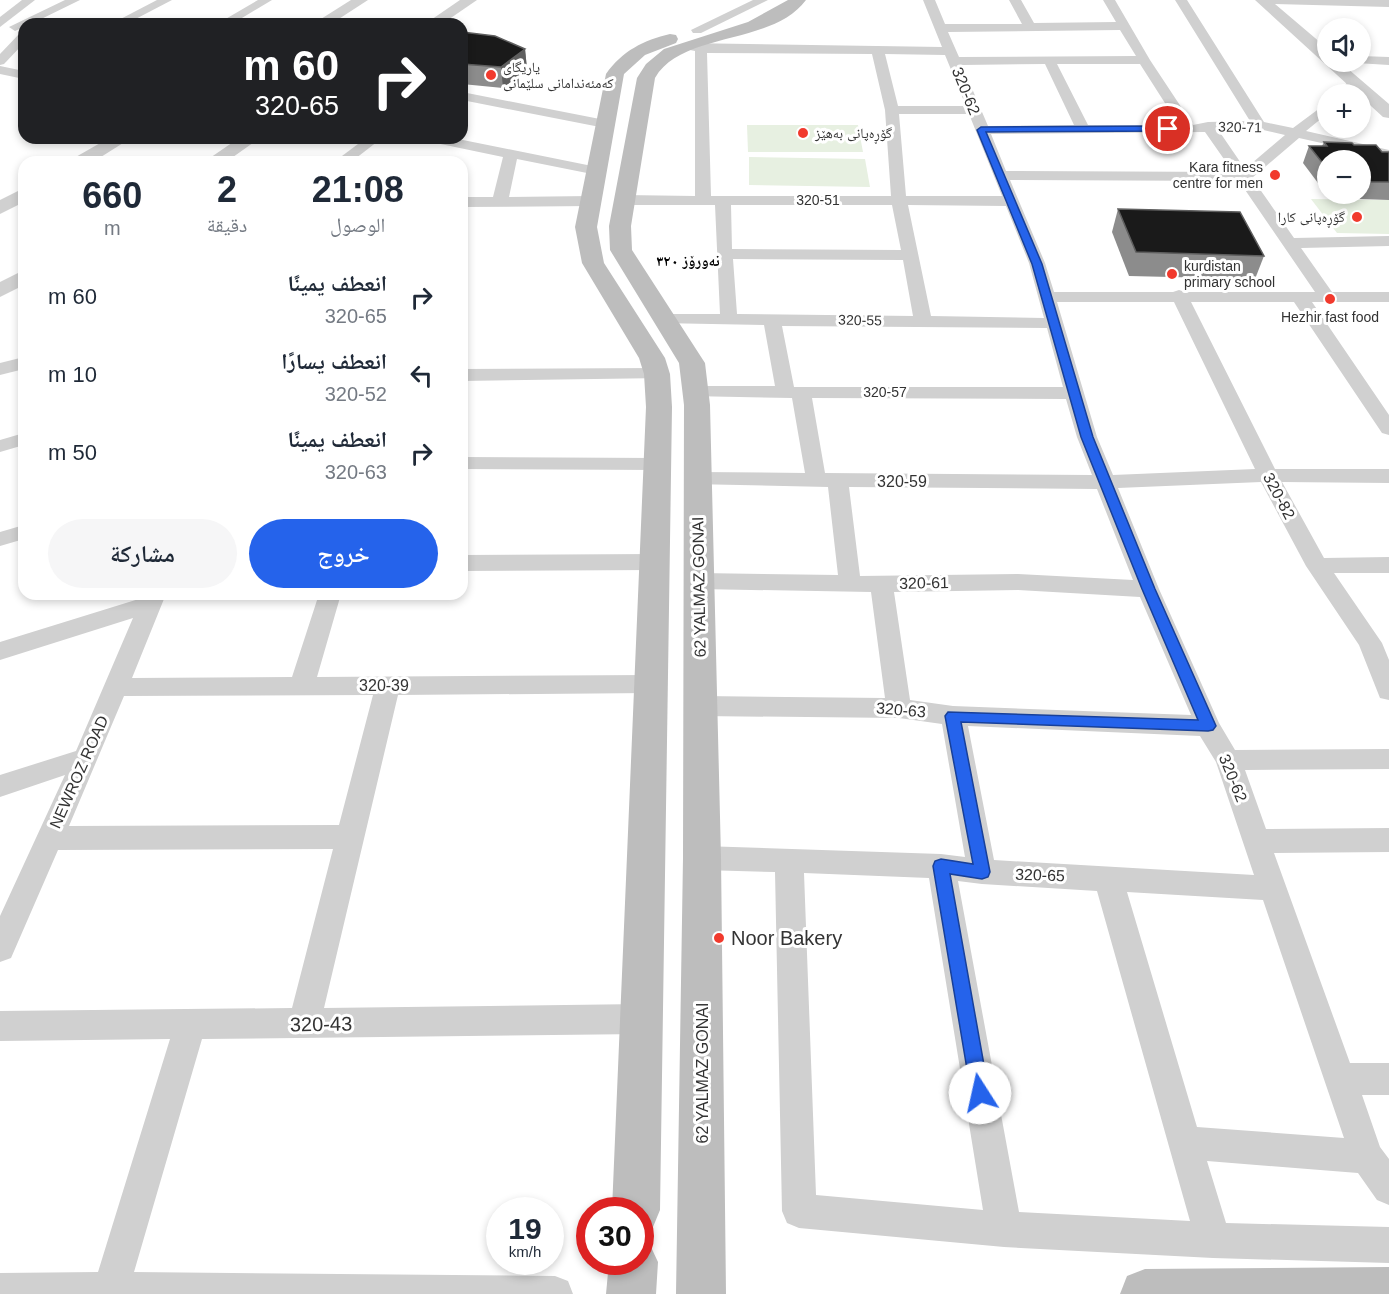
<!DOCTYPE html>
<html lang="ar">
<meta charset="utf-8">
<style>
:root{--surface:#fff;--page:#f6f6f7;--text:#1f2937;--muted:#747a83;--accent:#2563eb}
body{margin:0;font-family:Helvetica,"Noto Naskh Arabic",sans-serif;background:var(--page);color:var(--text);direction:rtl;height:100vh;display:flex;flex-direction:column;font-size:22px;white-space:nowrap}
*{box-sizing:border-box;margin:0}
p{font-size:20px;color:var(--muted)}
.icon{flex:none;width:33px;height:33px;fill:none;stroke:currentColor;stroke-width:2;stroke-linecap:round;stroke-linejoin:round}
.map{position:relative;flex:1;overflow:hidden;direction:ltr}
.sheet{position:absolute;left:18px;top:156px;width:450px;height:444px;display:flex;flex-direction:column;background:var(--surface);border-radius:18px;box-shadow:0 3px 9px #0003;direction:rtl}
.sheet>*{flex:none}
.guide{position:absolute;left:18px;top:18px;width:450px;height:126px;border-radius:18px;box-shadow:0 3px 9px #0003;direction:rtl;background:#202124;color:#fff;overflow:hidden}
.controls{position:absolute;left:1317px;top:18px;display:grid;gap:12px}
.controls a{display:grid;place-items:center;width:54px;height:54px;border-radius:50%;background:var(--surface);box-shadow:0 3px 9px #0003;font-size:30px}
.speed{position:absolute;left:486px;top:1197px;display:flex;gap:12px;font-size:30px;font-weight:700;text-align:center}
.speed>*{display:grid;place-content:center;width:78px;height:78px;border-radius:50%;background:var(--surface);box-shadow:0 3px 9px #0003;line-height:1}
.speed small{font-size:15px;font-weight:400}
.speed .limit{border:9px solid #d22;background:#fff;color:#111}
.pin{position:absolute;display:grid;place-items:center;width:51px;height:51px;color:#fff;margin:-26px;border:3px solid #fff;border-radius:50%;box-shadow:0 2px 6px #0007}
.me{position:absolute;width:66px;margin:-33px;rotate:350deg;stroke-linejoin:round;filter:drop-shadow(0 0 4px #0008)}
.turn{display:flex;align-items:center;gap:21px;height:126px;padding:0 30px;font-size:27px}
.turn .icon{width:78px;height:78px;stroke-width:2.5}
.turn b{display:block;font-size:42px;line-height:51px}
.eta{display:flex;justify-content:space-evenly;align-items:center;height:102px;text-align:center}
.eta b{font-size:36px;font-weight:600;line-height:42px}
.button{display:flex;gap:12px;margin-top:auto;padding:12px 30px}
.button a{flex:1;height:69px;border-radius:36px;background:var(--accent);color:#fff;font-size:24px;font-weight:600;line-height:69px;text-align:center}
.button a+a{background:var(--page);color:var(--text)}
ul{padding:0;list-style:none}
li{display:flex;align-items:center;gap:18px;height:78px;padding:0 30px}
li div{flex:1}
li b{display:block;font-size:22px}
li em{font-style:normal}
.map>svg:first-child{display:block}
</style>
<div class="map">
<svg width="1389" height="1294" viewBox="0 0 1389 1294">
<rect width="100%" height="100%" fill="#fff"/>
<g fill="#e7f0e1">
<polygon points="747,125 858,125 863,152 748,152"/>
<polygon points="749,157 865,159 870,187 749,185"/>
<polygon points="1311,199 1389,200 1389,234 1337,233"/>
</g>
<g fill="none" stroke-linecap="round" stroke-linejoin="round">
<g fill="#d0d0d0" fill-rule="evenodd">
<polygon points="22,0 35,0 0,27 0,17"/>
<polygon points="65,0 80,0 31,24 24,24 24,27 15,31 9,27"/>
<polygon points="157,0 172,0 126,24 111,24"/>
<polygon points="258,0 272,0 232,24 217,24"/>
<polygon points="753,0 768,0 701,33 693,33 691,30"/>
<path d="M 923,0 L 935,0 L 945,24 L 1022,24 L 1009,0 L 1021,0 L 1034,23 L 1116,22 L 1103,0 L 1115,0 L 1150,60 L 1193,125 L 1208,122 L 1250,121 L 1175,0 L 1187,0 L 1264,122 L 1293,128 L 1328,102 L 1328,113 L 1306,131 L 1389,150 L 1389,158 L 1299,138 L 1252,178 L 1294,238 L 1389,236 L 1389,246 L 1301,248 L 1332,292 L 1389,292 L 1389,302 L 1312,302 L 1389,415 L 1389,435 L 1382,433 L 1294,302 L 1191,302 L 1275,469 L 1389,469 L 1389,483 L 1282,482 L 1324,558 L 1389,557 L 1389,573 L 1334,573 L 1382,643 L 1389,660 L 1389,700 L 1380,698 L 1359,645 L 1306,566 L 1261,482 L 1118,488 L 1159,589 L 1219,723 L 1235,750 L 1389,749 L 1389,769 L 1245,770 L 1266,829 L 1389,828 L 1389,852 L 1274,853 L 1350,1063 L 1389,1063 L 1389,1095 L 1362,1095 L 1380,1147 L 1389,1159 L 1389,1205 L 1377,1200 L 1358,1173 L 1207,1161 L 1226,1223 L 1389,1227 L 1389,1263 L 1213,1258 L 1004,1247 L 799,1228 L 787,1223 L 782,1211 L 775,872 L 702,870 L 692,866 L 688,858 L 692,850 L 702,846 L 941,854 L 965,857 L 942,724 L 899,718 L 701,716 L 692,713 L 688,706 L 692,699 L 701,696 L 885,698 L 871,592 L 699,589 L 691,587 L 688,581 L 691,575 L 699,573 L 838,575 L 828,487 L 691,484 L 688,479 L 691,474 L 698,472 L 805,473 L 792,398 L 689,396 L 686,392 L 689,388 L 696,386 L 775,386 L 764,325 L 659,323 L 656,319 L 659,315 L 665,314 L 720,314 L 715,205 L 624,205 L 616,200 L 624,195 L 695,196 L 695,51 L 685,49 L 683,46 L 685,43 L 942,47 ZM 1120,30 L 1136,56 L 959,57 L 948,32 ZM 707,53 L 872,54 L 885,110 L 891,196 L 711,196 ZM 885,54 L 945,55 L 966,106 L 898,106 ZM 1045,64 L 1074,125 L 988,126 L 962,65 ZM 1057,64 L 1140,64 L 1179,125 L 1088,125 ZM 899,114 L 969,114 L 1002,196 L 906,196 ZM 1259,129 L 1285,135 L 1245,169 L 1219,131 ZM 1205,132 L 1233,172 L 1006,171 L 991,134 ZM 1010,180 L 1239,181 L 1315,292 L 1185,292 L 1179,290 L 1173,292 L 1054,292 L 1045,263 ZM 731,205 L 892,205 L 901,250 L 732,249 ZM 908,205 L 1006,206 L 1029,263 L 1044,318 L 931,316 ZM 733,259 L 903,260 L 913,316 L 737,314 ZM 1057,302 L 1174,302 L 1255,469 L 1113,475 L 1097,437 ZM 782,326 L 1047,328 L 1063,387 L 794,387 ZM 812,398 L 1066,399 L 1077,437 L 1092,475 L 825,473 ZM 849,487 L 1097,489 L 1133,580 L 1018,574 L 860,576 ZM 1018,590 L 1140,597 L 1191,715 L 953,706 L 910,700 L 894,592 ZM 968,726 L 1200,736 L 1216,762 L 1254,875 L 994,860 ZM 804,873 L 929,878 L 983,1210 L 816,1195 ZM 958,881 L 982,884 L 1097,891 L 1190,1221 L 1019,1212 ZM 1127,892 L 1263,900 L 1344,1138 L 1197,1127 Z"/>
<polygon points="24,32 24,43 4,64 0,65 0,54 20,33"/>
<polygon points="1360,56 1389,57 1389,65 1356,63 1360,62"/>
<polygon points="0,66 24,71 24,79 0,74"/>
<polygon points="1355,79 1362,83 1349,94 1335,94 1350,80"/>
<polygon points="462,92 605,120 612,124 605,128 462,100"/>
<polygon points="366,138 382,138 351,162 334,162"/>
<polygon points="424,138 453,138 602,168 604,171 597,175 517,159 509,197 591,196 599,201 591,206 462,207 462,197 493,197 503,157 431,142"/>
<polygon points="88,153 111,159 113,162 83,160 81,157"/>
<polygon points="24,357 24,369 0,375 0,363"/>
<polygon points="657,368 664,370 666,374 664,378 462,381 462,369"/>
<polygon points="24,433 24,445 0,452 0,440"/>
<polygon points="462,457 657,458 664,459 667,464 664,469 657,470 462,469"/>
<polygon points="24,525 24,539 0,546 0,532"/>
<polygon points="655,554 663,557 666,562 663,567 655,570 462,571 462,555"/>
<path d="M 144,594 L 166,594 L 132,678 L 292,677 L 319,594 L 341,594 L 317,677 L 651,675 L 660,677 L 663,684 L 660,691 L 651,693 L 398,695 L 324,1008 L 642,1004 L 653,1009 L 658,1019 L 653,1029 L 642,1034 L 202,1039 L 134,1272 L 555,1276 L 568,1281 L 573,1294 L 0,1294 L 0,1273 L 98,1272 L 170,1039 L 0,1041 L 0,1011 L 292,1008 L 333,849 L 58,850 L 11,958 L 0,962 L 0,916 L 65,775 L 0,797 L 0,775 L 76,751 L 133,618 L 0,660 L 0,642 L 142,598 ZM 373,695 L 339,825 L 69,826 L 124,696 Z"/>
</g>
<g fill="#d0d0d0" fill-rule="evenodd">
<polygon points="351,0 368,0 331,24 313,24"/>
<polygon points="460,0 477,0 442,24 425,24"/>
<polygon points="1255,0 1389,0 1389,7 1275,4 1328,49 1328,62 1340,62 1389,104 1389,118 1383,117"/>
<polygon points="109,138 131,138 93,162 71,162 74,158"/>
<polygon points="239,138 260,138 226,162 204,162"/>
<polygon points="24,188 24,202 0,214 0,200"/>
<polygon points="24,270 24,285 0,297 0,282"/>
</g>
<g fill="#bdbdbd" fill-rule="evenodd">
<path d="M 788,0 L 806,0 C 772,46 682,31 655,78 L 631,226 L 632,250 L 705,363 L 710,405 L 721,858 L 726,1294 L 676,1294 L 683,858 L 684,405 L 679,363 L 610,250 L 609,226 L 637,78 L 646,64 L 664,49 L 748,22 Z"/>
<path d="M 670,34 L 676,35 L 678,39 L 676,43 L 645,55 L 624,74 L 597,227 L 604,263 L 665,358 L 670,374 L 672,407 L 660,1210 L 653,1227 L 640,1232 L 640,1210 L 612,1210 L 646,407 L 644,374 L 639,358 L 582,263 L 575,227 L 606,74 C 622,51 644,40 670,34 Z"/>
<polygon points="640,1240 650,1245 658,1262 656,1294 606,1294 609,1262 640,1262"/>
<polygon points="1389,1267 1389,1294 1120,1294 1127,1276 1145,1269"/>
</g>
</g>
<g fill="#8c8c8c">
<polygon points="462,32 525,49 527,69 503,88 462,84"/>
<polygon points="1324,142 1354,145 1382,152 1389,152 1389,200 1359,199 1354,194 1360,194 1360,160 1328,160 1328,183 1318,183 1303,163 1309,146 1322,146"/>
<polygon points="1118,209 1264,256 1255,279 1129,276 1112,232"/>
</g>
<polygon fill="#5f5f5f" points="525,49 527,69 503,88 501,67"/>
<g fill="#1a1a1a" stroke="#5f5f5f" stroke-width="1.5">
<polygon points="462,32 495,36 525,49 501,67 462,64"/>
<polygon points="1324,142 1352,143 1354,145 1376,145 1382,152 1389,152 1389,182 1366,182 1360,175 1360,160 1328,160 1328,166 1325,166 1309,146 1327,146"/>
<polygon points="1118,209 1240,212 1264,256 1136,252"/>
</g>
<polygon fill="#2563eb" stroke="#184099" stroke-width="1.5" points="1168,126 1172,129 1171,131 986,132 1042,264 1093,437 1155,589 1216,726 1213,730 1208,731 961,722 990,872 988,877 982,879 950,874 989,1093 987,1099 980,1102 973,1099 971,1093 933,866 935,861 941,859 973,864 945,716 948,712 1198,720 1142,589 1081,437 1032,264 977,130 981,127"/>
<g fill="#f13a2d" stroke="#fff" stroke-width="2">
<circle cx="491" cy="75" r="6"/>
<circle cx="803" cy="133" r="6"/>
<circle cx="1275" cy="175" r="6"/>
<circle cx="1357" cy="217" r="6"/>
<circle cx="1172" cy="274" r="6"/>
<circle cx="1330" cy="299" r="6"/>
<circle cx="719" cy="938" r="6"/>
</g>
<g text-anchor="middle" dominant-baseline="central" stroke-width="6" stroke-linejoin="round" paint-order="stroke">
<g font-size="14" fill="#333" stroke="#fff" text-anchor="start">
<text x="503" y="67">یاریگای<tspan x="503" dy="16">کەمئەندامانی سلێمانی</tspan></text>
<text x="815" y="133">گۆڕەپانی بەهێز</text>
<text x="1263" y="167" text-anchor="end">Kara fitness<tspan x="1263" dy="16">centre for men</tspan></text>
<text x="1345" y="217" text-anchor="end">گۆڕەپانی کارا</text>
<text x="1184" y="266">kurdistan<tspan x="1184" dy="16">primary school</tspan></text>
<text x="1330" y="317" text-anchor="middle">Hezhir fast food</text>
</g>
<g font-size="14" fill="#333" stroke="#fff">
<text transform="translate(1240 127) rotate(1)">320-71</text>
<text x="818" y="200">320-51</text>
<text transform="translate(860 320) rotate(1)">320-55</text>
<text x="885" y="392">320-57</text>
</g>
<g font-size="15" font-weight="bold" fill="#000" stroke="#fff">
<text x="688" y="260">نەورۆز ٣٢٠</text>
</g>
<g font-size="16" fill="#333" stroke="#fff">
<text transform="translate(966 91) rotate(68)">320-62</text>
<text x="902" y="481">320-59</text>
<text transform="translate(1279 496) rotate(62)">320-82</text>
<text transform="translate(924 583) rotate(-1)">320-61</text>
<text transform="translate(699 587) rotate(-91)">62 YALMAZ GONAI</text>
<text x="384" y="685">320-39</text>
<text transform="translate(901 710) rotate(5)">320-63</text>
<text transform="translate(79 772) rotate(-66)">NEWROZ ROAD</text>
<text transform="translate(1233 778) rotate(68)">320-62</text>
<text transform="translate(1040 875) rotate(2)">320-65</text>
<text transform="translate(702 1073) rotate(-90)">62 YALMAZ GONAI</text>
</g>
<g font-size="20" fill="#333" stroke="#fff" text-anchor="start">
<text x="731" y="938">Noor Bakery</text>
</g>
<g font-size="20" fill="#333" stroke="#fff">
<text transform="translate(321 1024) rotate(-1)">320-43</text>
</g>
</g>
</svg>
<div class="controls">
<a><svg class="icon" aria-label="sound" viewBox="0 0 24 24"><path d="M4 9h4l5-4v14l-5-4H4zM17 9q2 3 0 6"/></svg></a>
<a>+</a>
<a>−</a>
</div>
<div class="speed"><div>19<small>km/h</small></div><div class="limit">30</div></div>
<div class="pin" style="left:1168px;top:129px;background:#d93025"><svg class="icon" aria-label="arrive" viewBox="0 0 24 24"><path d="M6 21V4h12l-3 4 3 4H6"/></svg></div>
<svg class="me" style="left:980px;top:1093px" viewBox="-20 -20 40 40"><circle r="19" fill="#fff"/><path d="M0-13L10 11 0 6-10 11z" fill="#2563eb"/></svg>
<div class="guide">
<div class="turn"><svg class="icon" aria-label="right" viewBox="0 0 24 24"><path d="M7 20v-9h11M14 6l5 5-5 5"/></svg><div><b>60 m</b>320-65</div></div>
</div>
<section class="sheet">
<div class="eta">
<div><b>21:08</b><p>الوصول</p></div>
<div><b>2</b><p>دقيقة</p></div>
<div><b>660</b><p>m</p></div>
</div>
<ul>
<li><svg class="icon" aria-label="right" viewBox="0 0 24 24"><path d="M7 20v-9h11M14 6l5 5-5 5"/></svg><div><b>انعطف يمينًا</b><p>320-65</p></div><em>60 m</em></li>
<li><svg class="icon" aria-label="left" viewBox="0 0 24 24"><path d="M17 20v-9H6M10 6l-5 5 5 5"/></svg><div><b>انعطف يسارًا</b><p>320-52</p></div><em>10 m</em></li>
<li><svg class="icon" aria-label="right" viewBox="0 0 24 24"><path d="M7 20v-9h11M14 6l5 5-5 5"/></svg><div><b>انعطف يمينًا</b><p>320-63</p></div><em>50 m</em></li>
</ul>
<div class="button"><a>خروج</a><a>مشاركة</a></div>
</section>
</div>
